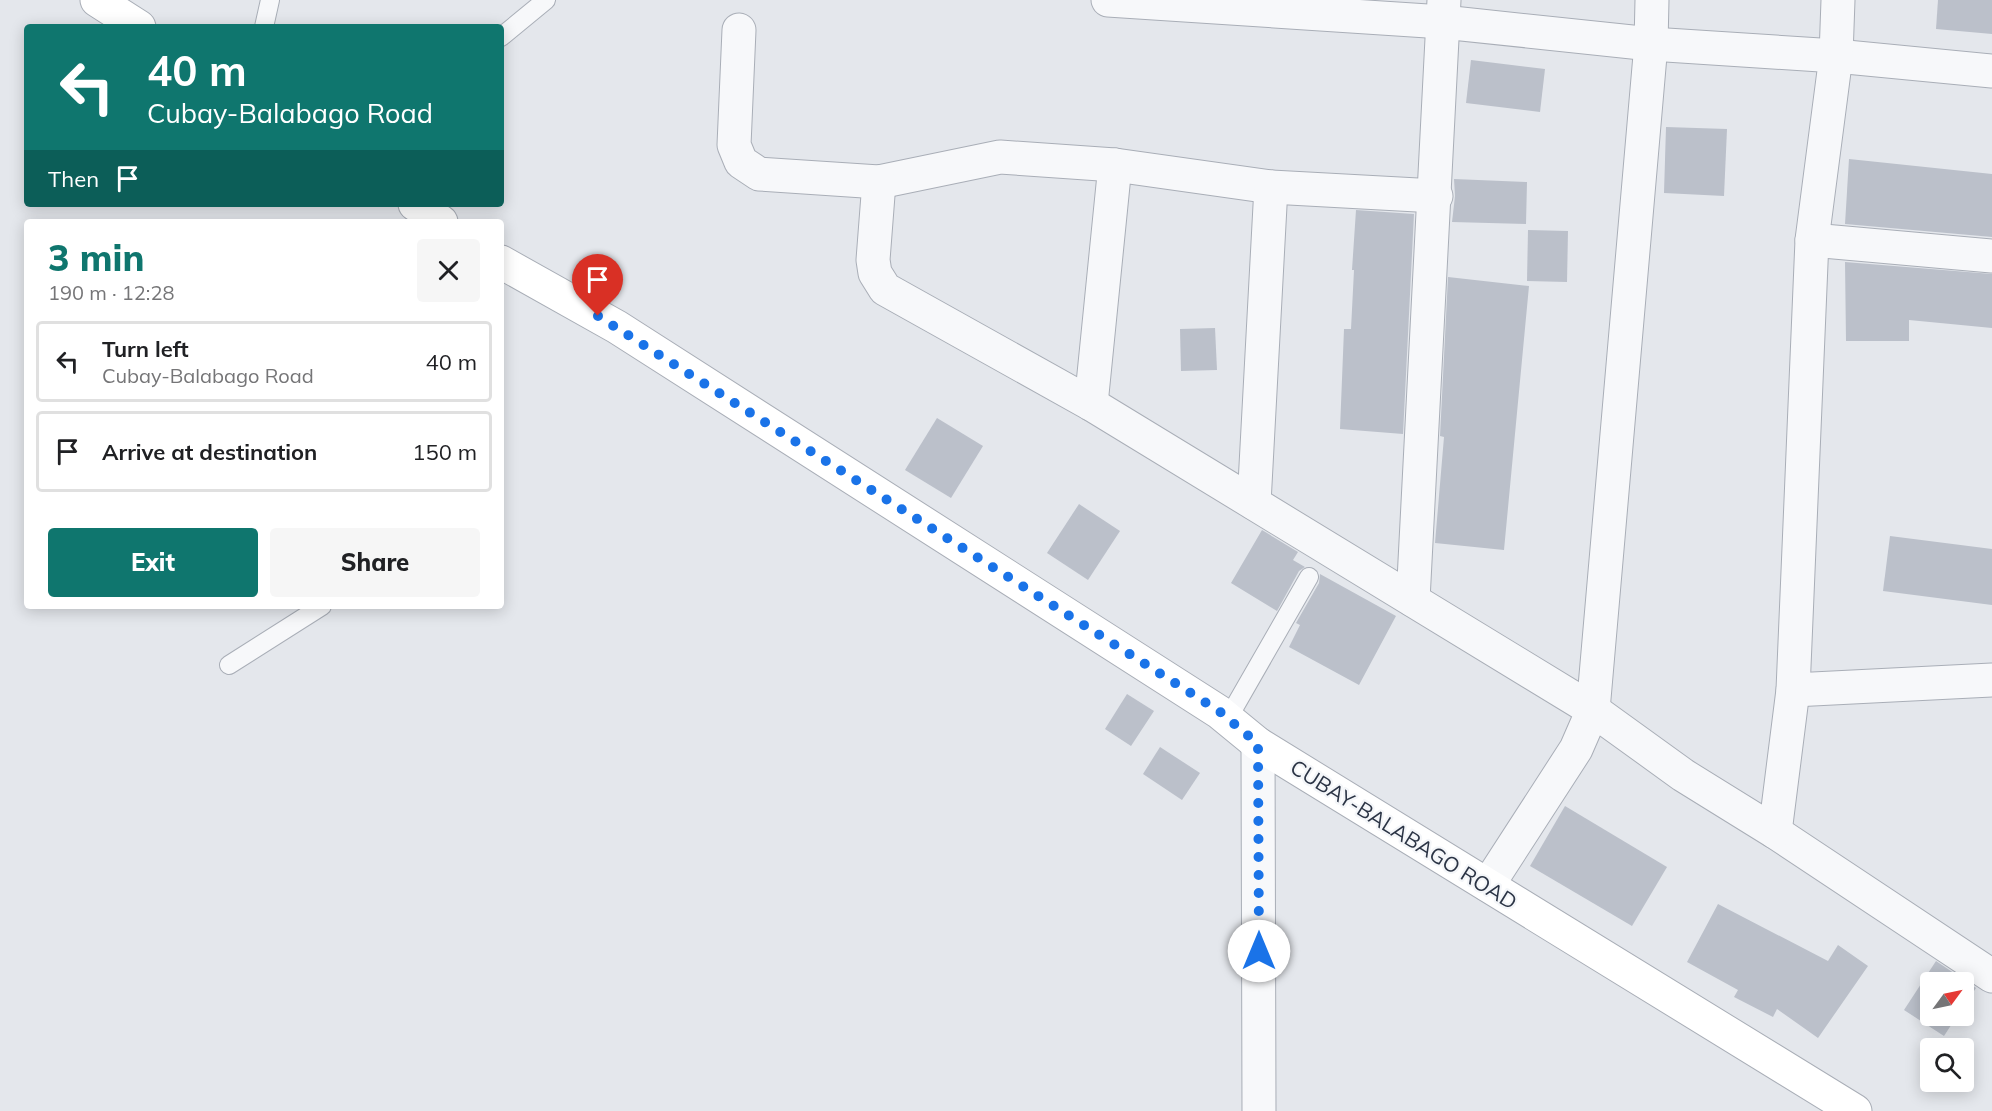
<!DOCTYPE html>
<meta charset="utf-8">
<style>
:root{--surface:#fff;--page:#f6f6f6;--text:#202124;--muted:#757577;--line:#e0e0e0;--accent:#0f766e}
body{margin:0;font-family:Mulish,sans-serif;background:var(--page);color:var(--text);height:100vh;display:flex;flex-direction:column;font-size:22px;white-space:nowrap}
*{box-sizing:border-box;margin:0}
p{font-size:20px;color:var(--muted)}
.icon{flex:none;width:33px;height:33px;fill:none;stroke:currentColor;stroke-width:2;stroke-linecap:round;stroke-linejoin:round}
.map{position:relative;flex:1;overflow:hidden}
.panel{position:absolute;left:24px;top:219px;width:480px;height:390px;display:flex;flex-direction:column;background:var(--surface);border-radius:6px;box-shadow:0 3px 15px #0003}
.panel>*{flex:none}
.banner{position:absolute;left:24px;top:24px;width:480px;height:183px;border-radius:6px;box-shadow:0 3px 15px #0003;background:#0f766e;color:#fff;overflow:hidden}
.needle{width:39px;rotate:57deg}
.fabs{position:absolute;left:1920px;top:972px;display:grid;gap:12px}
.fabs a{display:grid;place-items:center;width:54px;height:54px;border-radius:6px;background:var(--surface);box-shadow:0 3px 15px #0003;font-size:30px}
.pin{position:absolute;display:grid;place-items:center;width:51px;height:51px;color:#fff;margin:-62px -26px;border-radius:50% 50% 50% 0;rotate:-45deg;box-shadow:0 0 6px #0007}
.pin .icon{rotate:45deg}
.me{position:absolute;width:66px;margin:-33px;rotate:0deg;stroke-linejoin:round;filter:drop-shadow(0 0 4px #0008)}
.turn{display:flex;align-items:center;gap:21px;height:126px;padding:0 24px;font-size:27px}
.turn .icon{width:78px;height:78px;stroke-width:2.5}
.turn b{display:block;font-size:42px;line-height:51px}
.then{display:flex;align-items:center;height:57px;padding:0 24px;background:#0003;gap:12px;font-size:22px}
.round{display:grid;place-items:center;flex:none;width:63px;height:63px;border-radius:6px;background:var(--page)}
.headline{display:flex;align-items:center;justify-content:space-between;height:102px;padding:0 24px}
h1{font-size:36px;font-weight:800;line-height:45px;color:var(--accent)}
.button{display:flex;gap:12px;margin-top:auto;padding:12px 24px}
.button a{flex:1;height:69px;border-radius:6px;background:var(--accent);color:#fff;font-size:24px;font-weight:800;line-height:69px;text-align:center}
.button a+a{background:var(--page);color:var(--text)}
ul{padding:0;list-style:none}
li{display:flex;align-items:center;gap:18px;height:81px;margin:0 12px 9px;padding:0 12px;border:3px solid var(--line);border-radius:6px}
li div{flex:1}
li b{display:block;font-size:22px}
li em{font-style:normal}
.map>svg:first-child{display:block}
</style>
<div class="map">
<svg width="1992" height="1111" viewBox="0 0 1992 1111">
<rect width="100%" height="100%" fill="#e4e7ec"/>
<g fill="#bbc0ca">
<polygon points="1938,0 1992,0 1992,34 1936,29"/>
<polygon points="1471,60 1545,69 1540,112 1466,103"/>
<polygon points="1666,127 1727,129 1724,196 1664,193"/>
<polygon points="1849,159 1992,174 1992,237 1845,224"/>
<polygon points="1454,179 1527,182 1526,224 1452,222 1455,196"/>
<polygon points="1356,210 1414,214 1403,434 1340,429 1344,329 1351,329 1354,270 1352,270"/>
<polygon points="1528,230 1568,231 1567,282 1527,281"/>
<polygon points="1845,262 1992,274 1992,328 1909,320 1909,341 1846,341"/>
<polygon points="1448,277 1529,286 1504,550 1435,543 1444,437 1440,436"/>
<polygon points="1215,328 1217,370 1181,371 1180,329"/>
<polygon points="937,418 983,446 951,498 905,470"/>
<polygon points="1079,504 1120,531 1088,580 1047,553"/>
<polygon points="1262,530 1298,552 1293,560 1305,567 1299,571 1277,611 1231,583"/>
<polygon points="1890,536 1992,549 1992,605 1883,591"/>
<polygon points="1320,574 1396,616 1359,685 1289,647 1300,625 1296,623 1319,583"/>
<polygon points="1127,694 1154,711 1131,746 1105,729"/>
<polygon points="1160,747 1200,773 1182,800 1143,774"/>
<polygon points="1565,806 1667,867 1632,926 1530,866"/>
<polygon points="1718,904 1828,961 1838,945 1868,966 1818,1038 1777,1009 1773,1017 1734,997 1738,990 1687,962"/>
<polygon points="1936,961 1976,988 1964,1006 1964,982 1930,982 1930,1016 1957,1016 1944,1036 1904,1010"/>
</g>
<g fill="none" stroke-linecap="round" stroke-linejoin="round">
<g stroke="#a9aeb7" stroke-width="20">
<g id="lane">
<polyline points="264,27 270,0"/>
<polyline points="501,37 546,0"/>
<polyline points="229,665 322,606"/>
<polyline points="1227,720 1309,577"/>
</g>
</g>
<g stroke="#a9aeb7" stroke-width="35">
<g id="street">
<polyline points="1108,0 1443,22 1651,44 1836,56 1992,71"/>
<polyline points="739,30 734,145 741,162 759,174 879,182 1000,157 1115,165 1271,187 1436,196"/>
<polyline points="879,182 873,260 875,273 885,289 1091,404 1593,710 1683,775 1775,832 1992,976"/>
<polyline points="1812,240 1992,256"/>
<polyline points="1091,404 1115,165"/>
<polyline points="1254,503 1271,187"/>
<polyline points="1413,600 1444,0"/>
<polyline points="1793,690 1992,680"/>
<polyline points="1258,744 1259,1111"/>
<polyline points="1775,832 1793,690 1812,240 1836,56 1838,0"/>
<polyline points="1488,885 1576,749 1593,710 1651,44 1652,0"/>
</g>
</g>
<g stroke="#a9aeb7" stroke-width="35">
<g id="secondary">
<polyline points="97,0 139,27"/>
<polyline points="415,204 441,222"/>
<polyline points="501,262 617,327 1219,712 1258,744 1855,1111"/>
</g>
</g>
<use href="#lane" stroke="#f7f8fa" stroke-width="18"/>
<use href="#street" stroke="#f7f8fa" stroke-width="33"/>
<use href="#secondary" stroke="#fff" stroke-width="33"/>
</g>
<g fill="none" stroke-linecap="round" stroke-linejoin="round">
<polyline stroke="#1a73e8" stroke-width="10" stroke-dasharray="0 18" points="598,316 1219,711 1258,744 1259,951"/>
</g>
<g text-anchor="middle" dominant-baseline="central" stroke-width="4.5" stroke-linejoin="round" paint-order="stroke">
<g font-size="21" fill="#2b3445" stroke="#f4f6f9">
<text transform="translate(1404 834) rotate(32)">CUBAY-BALABAGO ROAD</text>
</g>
</g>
</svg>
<div class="fabs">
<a><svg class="needle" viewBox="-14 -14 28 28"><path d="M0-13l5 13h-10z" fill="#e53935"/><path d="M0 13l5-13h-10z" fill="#757577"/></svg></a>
<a><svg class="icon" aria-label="search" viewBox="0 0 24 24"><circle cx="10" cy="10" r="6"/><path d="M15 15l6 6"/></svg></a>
</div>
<div class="pin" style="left:598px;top:316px;background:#d93025"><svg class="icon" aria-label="arrive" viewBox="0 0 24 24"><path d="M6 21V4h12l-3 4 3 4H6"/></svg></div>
<svg class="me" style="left:1259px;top:951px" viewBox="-20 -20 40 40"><circle r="19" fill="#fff"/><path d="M0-13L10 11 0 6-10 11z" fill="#1a73e8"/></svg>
<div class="banner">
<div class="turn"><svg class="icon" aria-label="left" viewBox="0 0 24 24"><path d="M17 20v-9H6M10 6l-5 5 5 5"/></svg><div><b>40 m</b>Cubay-Balabago Road</div></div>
<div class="then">Then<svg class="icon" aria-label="arrive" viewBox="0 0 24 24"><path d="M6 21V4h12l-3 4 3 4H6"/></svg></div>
</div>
<section class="panel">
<div class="headline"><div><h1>3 min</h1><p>190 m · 12:28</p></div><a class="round"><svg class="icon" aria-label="close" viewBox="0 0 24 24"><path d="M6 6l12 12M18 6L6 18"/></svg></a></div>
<ul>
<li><svg class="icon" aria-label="left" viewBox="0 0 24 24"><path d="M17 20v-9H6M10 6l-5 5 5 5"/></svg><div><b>Turn left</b><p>Cubay-Balabago Road</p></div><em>40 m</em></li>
<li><svg class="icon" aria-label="arrive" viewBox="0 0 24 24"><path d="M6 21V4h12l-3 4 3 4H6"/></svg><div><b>Arrive at destination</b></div><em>150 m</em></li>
</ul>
<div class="button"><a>Exit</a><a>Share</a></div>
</section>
</div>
